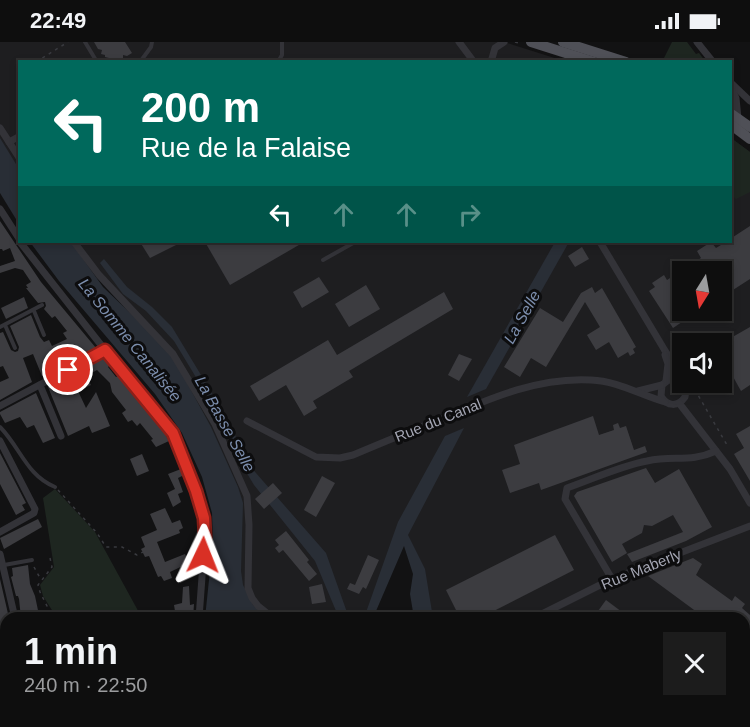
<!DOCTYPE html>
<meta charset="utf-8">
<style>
:root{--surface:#0e0e0e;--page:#1c1c1c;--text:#f1f3f6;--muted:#9b9c9e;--line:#2e2e2e}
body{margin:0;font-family:Helvetica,sans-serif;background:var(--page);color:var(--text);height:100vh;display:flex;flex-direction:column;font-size:22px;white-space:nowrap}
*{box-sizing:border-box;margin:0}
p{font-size:20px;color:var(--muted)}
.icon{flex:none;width:33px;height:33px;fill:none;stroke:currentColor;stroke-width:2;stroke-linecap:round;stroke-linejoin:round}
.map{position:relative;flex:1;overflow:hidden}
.panel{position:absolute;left:0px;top:570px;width:750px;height:116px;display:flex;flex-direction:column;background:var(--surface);border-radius:18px 18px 0 0;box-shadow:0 3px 9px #0003,0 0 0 2px var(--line)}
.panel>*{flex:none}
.top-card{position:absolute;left:18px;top:18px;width:714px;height:183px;border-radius:0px;box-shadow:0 3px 9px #0003,0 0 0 2px var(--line);background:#00695c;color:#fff;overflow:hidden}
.needle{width:39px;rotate:191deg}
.tools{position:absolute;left:672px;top:219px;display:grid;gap:12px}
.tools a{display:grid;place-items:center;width:60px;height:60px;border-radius:0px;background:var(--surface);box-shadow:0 3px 9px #0003,0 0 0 2px var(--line);font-size:30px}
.pin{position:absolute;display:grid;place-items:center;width:51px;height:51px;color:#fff;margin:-26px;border:3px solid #fff;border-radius:50%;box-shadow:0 2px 6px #0007}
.me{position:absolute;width:66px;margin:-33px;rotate:2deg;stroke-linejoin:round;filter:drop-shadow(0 0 4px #0008)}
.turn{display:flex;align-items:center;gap:21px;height:126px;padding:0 24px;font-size:27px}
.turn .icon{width:78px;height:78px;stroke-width:2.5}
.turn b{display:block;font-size:42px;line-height:51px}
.lanes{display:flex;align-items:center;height:57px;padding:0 24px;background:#0003;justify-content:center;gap:30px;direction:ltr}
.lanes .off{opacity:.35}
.round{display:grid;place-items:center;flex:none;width:63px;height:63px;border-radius:0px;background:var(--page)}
.overview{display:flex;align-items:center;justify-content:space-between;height:102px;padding:0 24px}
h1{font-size:36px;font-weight:700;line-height:45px}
.status{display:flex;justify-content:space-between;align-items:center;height:42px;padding:0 30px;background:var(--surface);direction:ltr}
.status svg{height:16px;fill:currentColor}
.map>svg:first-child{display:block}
</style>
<div class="status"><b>22:49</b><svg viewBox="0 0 49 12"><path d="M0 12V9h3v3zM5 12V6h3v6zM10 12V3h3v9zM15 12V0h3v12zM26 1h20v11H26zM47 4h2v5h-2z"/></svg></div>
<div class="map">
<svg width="750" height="685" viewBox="0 0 750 685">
<rect width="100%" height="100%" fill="#121213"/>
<g fill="#1e1e20" fill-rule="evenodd">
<polygon points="0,0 504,0 564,19 20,20 19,130 0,106"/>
<path d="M 731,96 L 750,110 L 750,685 L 545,685 L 537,680 L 744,680 L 744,576 L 425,576 L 405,492 L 372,576 L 225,576 L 232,452 L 164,314 L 76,200 L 730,200 ZM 682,230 L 722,230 L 722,268 L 682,268 ZM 682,302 L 722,302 L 722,340 L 682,340 Z"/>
</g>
<g fill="#1e2620">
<polygon points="672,0 687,0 696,12 699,11 705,19 662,20"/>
<polygon points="731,96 750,110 750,150 736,157 731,152"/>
<polygon points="55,447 95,490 142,576 57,576 43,554 40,543 54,525 43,456"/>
<polygon points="87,680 170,680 167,685 74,685"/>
<polygon points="236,680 323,680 320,685 235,685"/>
</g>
<g fill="#292e36">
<polygon points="0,96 19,127 19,182 0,151"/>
<polygon points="30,200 71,200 103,245 169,308 211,385 238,445 243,461 241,529 243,543 253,563 265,576 205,576 213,500 212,471 202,435 182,391 155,352 59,239"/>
<polygon points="555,200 569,200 486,347 467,355"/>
<polygon points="104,217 127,245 152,265 172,285 227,376 249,423 326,511 349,576 339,576 315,519 254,443 245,428 223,380 174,299 146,269 123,252 100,221"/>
<polygon points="464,386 408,493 425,527 433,576 414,576 410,552 413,532 404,504 373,576 364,576 398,480 445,394"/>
</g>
<g fill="#3c3c40">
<polygon points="94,0 125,0 132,11 127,14 123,13 123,17 117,18 105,15 105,13 101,12 102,8 98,7"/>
<polygon points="0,179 41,240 96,306 42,334 33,312 23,316 32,340 0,358 0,340 9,336 3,324 0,325 0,291 3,290 11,308 15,310 18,309 19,305 10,284 31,273 40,295 44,300 49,298 52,304 67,297 63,291 67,289 55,274 52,276 44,267 46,264 45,260 38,261 26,246 28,246 26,243 31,240 23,228 15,226 0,231 0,224 15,219 10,206 3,209 2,207 0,207"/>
<polygon points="750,184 750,237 722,255 722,230 682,230 682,268 700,268 673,286 649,249 655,245 652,241 664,233 667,238 701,216 697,209 711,200 716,206 726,200 730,200 730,197"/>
<polygon points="140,200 182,200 150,216"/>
<polygon points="205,200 304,200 230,243"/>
<polygon points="582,205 589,217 575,225 568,214"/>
<polygon points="319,235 329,250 302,266 293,250"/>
<polygon points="366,243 380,267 349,285 335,262"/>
<polygon points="592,245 595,251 602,246 636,305 633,307 635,311 630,314 628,310 618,316 609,300 596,308 587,293 600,285 585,260 546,325 531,316 520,335 504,325 540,266 563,280 581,251"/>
<polygon points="444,250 453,267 349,329 353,335 313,359 317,366 304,374 286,343 259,359 250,344 328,298 337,313"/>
<polygon points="24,255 28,266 6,277 1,266"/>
<polygon points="750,285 750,343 741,349 722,315 722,301"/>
<polygon points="459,312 472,317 459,339 448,333"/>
<polygon points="104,316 110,323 108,325 116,335 118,334 124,341 163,388 169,399 156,405 151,398 153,397 140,381 137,384 132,378 128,380 122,371 126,368 112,350 110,341 97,328 86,334 91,343 78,349 86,366 96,350 110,384 92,391 89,384 68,394 48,345"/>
<polygon points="36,351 55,396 43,401 34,383 27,386 20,375 5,381 0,372 0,370"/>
<polygon points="593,374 599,393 614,388 613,383 618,381 620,386 626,384 634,408 645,404 647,410 541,448 539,441 510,451 502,428 520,422 514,403"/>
<polygon points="750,384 750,439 734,412 744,406 736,392"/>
<polygon points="0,411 26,461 22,463 25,468 16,473 0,442"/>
<polygon points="142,412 149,429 137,434 130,417"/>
<polygon points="646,426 655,441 679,427 712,485 686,499 632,520 627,512 683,490 673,473 652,484 644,483 642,491 622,502 627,511 612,520 574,454 577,450"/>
<polygon points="181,427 184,433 178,436 183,450 178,452 181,460 173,465 167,451 175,447 168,432"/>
<polygon points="322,434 335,441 316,475 304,468"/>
<polygon points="273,441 282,451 264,467 255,457"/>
<polygon points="165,466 172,481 180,478 183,486 179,488 180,491 157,500 165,520 185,512 186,514 188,513 191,520 170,530 172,536 164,539 161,534 158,535 149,514 145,515 141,507 145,505 141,495 157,488 150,472"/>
<polygon points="38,477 42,485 4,507 0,496"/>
<polygon points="286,489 309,518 307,520 317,532 309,539 283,508 279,511 275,506 279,503 275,498"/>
<polygon points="555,493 574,528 480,576 460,576 446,548"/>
<polygon points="368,513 379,518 366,547 363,545 359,552 347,547 350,541 355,543"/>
<polygon points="693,516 702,522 696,533 732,559 735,554 745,562 742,566 750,573 750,609 744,605 744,576 705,576 648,534"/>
<polygon points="28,523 30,542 35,554 39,573 36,573 37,576 21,576 19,557 18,554 16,554 11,535 13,534 12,526"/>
<polygon points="0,537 9,576 6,576 6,617 0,618"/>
<polygon points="322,542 326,560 312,562 309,545"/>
<polygon points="189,544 190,563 194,562 193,576 183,576 180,568 175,569 174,563 182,561 183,545"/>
<polygon points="606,558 630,576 593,576"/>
<polygon points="744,625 750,629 750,685 744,685"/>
<rect x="0" y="635" width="6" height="50"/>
</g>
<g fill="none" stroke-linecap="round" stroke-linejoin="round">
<g stroke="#393a3f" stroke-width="1.5" stroke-dasharray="3 4.5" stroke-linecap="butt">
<polyline points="515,0 522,2"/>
<polyline points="36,20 68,0"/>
<polyline points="691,341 727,403"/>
<polyline points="58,448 97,491 106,505 122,505 137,513 143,510"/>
<polyline points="50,516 52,525 38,543 40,550 53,576"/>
<polyline points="34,525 40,536"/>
<polyline points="117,680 121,685"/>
<polyline points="241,685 242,680"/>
<polyline points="259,685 260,680"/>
</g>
<g stroke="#333338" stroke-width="4">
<polyline points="85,0 97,20"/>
<polyline points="140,20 151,5 152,0"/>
<polyline points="278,20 282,13 282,0"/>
<polyline points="323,218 355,200"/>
<polyline points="34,269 44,293"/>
<polyline points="5,283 15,306"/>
<polyline points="0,285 42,263"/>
<path d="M 0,385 C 20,405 27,434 55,445"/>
<polyline points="4,523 32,518"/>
<polyline points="600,680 608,685"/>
<polyline points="719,680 727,685"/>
<polyline points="664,685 667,680"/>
</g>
<g stroke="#333338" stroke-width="7">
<polyline points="459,0 474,20"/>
<polyline points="697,0 713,20"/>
<polyline points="491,20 495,6 504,0"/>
<polyline points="730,40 750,59"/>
<polyline points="730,44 736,56 738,76"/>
<polyline points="0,86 20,117"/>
<polyline points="9,100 20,94"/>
<polyline points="0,167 20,198"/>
<polyline points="20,200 105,308 173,391 197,449 204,475 205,494 199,576"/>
<polyline points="74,200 99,233 173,312 215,382 247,454 249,483 248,546 252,556 258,564 273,576"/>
<path d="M 600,200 L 664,307 C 671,318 688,343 685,355 C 678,365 667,365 661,354 L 662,343 L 670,337 L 681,339"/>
<polyline points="665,313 668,322 666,339"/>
<polyline points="40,343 61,394"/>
<polyline points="638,349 662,343"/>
<polyline points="679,361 730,427 750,461"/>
<polyline points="0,364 105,308"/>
<path d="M 247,379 L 316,415 L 340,416 L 353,413 C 384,400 415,387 446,375 C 493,355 540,335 591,338 C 618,339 640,353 665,360"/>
<polyline points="0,399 35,467 34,471 0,490"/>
<polyline points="0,512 15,576"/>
<path d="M 612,537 L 565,457 L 567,446 C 593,437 620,424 647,419 C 674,413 690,421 716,409"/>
<polyline points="534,576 612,537 750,484"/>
<polyline points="0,624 6,623"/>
<polyline points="18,680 18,685"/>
<polyline points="36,680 37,685"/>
<polyline points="179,680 181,685"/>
<polyline points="198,680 199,685"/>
<polyline points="374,680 377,685"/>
<polyline points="636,680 644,685"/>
<polyline points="326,685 330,680"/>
<polyline points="626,685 629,680"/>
</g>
<g stroke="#4f5057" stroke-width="10">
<polyline points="531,0 594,20"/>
<polyline points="563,0 626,20"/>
<polyline points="730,71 750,85"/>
<polyline points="730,82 750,97"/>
</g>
</g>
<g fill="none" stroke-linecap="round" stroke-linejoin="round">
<g stroke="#8d1f18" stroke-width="15">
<polyline id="route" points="68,328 105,308 173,391 196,449 204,476 205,495 203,513"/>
</g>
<use href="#route" stroke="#d93025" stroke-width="10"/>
</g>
<g text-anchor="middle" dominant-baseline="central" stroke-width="6" stroke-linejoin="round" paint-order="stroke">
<g font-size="15" fill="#a4a6b3" stroke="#0d0d0e">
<text transform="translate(438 378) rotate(-22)">Rue du Canal</text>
<text transform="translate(641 527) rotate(-22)">Rue Maberly</text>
</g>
<g font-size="16" font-style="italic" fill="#7c8ead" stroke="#0d0d0e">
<text transform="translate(522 275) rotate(-61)">La Selle</text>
<text transform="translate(130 298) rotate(51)">La Somme Canalisée</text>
<text transform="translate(225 382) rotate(61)">La Basse Selle</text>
</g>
</g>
</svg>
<div class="tools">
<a><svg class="needle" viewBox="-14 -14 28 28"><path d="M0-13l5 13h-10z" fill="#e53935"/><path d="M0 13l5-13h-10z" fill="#9b9c9e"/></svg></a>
<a><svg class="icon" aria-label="sound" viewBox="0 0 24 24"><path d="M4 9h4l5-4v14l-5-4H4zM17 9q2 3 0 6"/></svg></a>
</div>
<div class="pin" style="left:68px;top:328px;background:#d93025"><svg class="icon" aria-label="arrive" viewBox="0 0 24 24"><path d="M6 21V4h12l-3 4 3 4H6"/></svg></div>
<svg class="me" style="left:203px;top:513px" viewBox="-20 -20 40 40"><path d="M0-17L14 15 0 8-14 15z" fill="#d93025" stroke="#fff" stroke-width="4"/></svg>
<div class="top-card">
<div class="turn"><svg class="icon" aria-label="left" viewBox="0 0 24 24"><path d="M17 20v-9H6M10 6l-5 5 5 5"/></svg><div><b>200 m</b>Rue de la Falaise</div></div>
<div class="lanes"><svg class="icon" aria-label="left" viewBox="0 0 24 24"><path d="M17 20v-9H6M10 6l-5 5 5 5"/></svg><svg class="icon off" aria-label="ahead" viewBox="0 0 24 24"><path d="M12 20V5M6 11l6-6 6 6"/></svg><svg class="icon off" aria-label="ahead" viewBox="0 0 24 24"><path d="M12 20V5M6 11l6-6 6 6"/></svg><svg class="icon off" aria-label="right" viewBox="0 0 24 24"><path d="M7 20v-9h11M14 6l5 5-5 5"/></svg></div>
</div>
<section class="panel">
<div class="overview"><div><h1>1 min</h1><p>240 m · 22:50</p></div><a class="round"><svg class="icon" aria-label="close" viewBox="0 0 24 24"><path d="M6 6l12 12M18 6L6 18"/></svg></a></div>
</section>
</div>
